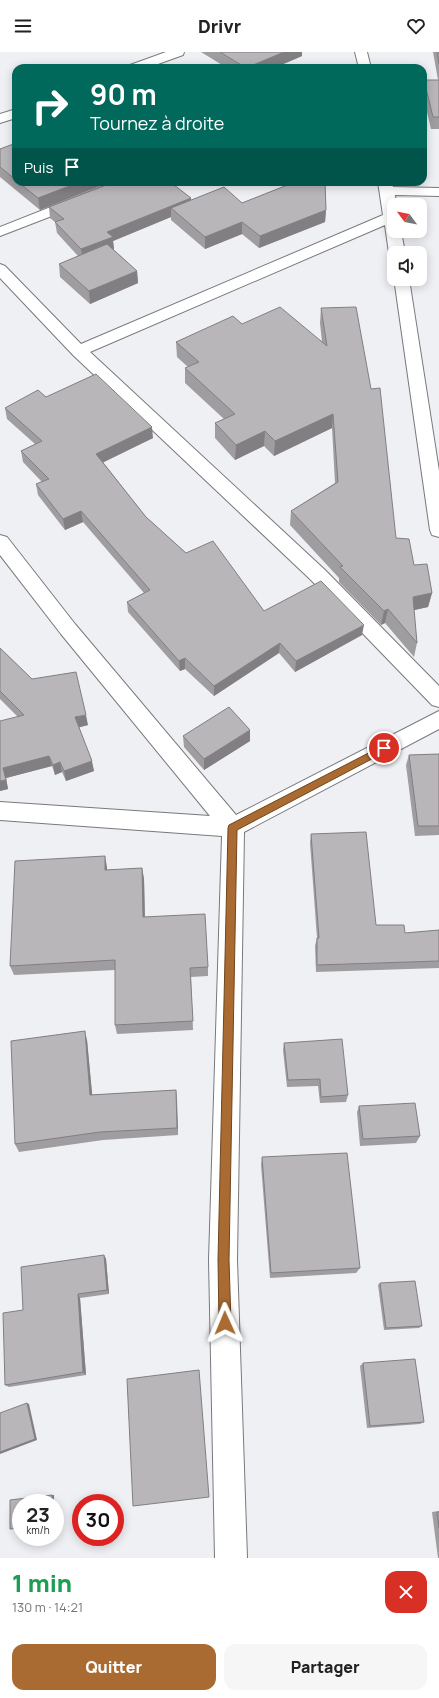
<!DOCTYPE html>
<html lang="fr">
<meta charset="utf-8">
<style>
:root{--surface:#fff;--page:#f6f6f6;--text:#222;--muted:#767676;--accent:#a96b31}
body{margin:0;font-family:Manrope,sans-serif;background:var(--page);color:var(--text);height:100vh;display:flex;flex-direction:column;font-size:15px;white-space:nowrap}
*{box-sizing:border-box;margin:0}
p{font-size:13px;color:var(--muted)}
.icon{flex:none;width:22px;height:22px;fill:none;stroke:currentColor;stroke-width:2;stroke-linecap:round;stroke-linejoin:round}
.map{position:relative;height:1506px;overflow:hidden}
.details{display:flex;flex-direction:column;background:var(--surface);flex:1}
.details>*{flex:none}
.guide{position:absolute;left:12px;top:12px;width:415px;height:122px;border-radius:12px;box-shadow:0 2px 10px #0003;background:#00695c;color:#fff;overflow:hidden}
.needle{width:26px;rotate:302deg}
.fabs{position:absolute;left:387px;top:146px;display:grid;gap:8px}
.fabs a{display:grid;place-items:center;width:40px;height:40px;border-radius:8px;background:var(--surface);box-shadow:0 2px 10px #0003;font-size:20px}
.speed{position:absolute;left:12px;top:1442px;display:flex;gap:8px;font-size:20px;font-weight:700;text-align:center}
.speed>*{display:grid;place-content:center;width:52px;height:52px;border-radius:50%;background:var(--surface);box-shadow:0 2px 10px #0003;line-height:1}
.speed small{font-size:10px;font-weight:400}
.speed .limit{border:6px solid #d22;background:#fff;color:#111}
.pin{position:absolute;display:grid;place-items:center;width:34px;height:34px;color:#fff;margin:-17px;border:2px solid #fff;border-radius:50%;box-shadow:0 1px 4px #0007}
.me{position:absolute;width:44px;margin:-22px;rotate:359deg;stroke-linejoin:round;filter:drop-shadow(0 0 3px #0008)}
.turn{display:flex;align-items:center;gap:14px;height:84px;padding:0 12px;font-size:18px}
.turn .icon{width:52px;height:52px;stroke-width:2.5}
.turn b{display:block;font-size:28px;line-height:34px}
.then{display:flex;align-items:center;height:38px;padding:0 12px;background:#0003;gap:8px;font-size:15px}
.round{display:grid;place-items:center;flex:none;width:42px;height:42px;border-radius:12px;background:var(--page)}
.overview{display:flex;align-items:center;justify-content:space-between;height:68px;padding:0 12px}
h1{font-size:24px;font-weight:800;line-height:30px;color:#1e9e55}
.cta{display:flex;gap:8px;margin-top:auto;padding:8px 12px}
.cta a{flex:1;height:46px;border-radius:12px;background:var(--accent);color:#fff;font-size:16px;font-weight:800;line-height:46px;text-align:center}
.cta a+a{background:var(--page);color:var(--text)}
header{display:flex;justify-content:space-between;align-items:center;height:52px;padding:0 12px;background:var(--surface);font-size:18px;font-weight:800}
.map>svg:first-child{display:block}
</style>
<header><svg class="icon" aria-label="menu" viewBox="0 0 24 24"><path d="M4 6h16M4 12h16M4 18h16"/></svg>Drivr<svg class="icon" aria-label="heart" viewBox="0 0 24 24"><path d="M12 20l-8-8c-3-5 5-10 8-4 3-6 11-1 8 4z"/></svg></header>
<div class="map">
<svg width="439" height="1506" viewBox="0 0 439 1506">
<rect width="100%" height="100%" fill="#eff0f4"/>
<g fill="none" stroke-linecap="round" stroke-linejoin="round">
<g stroke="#78797d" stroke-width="2">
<g id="street">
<polygon points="166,0 184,0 183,3 147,16 129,16 130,13"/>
<polygon points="355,0 367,0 371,16 359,16"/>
<polygon points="16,57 16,66 0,71 0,62"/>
<polygon points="114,130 134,130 132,133 0,184 0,175"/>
<polygon points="378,130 392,130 393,135 439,136 439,144 395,143 396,153 394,153 394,179 401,179 405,201 394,201 394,205 392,204 389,201 385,173 90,300 325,518 439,634 439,655 432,653 311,528 73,303 0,226 0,212 5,214 81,292 383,163"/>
<polygon points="394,226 409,227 439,419 439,485 432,483 430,478"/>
<polygon points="0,483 7,485 75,572 236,763 439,659 439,677 244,780 237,1208 247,1506 215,1506 209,1208 222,784 0,768 0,750 210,764 61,582 0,503"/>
</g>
</g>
<use href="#street" fill="#fff" fill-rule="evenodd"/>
</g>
<g fill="#9f9da0">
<polygon points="201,0 302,0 302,4 274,16 227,16"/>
<polygon points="433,0 439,0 439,77 431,77 423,43 423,36 424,28 438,28"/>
<polygon points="16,91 16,130 110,130 40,158 0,125 0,97"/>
<polygon points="292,130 325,130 326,158 325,170 259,196 242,182 205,197 171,168 171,165 113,189 114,197 113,197 137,219 138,231 90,252 60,225 59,212 78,204 57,181 55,170 50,166 49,155 191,148 242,151 293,131"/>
<polygon points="321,256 396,486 414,513 432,541 428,555 414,558 417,591 414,605 385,571 381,573 339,530 339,526 290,473 291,459 335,431 332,376 274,404 264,394 235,408 215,386 215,371 224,367 185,331 185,316 188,315 177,305 176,290 242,272 322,290 320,271"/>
<polygon points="46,345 153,386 103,410 146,465 186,501 264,559 362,583 295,620 279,601 214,644 185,617 180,619 128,560 127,550 144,541 83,470 65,478 38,443 36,432 42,430 23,410 21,399 35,392 7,367 5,356"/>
<polygon points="0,596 32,627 88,673 79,675 94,719 66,729 62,720 55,723 52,714 6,726 8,737 0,739 18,665 0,647"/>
<polygon points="183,684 250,689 204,718 184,695"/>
<polygon points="439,702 439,783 415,784 406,713 409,703"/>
<polygon points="311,782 376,873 405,881 439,878 439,916 316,920 315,894 317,886 310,791"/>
<polygon points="107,815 107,818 142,816 144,827 145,865 208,915 208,924 191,925 193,978 117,982 115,973 115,918 14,923 10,914"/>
<polygon points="87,988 92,1043 176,1038 178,1083 103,1088 19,1100 15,1092"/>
<polygon points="284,991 348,1043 346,1050 320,1051 318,1034 287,1035 283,998"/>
<polygon points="359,1054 420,1084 416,1091 360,1094 357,1060"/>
<polygon points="262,1105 360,1216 356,1221 270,1226 261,1113"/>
<polygon points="104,1203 106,1207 109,1242 80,1246 86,1323 9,1335 5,1333 23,1258"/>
<polygon points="380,1231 422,1274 419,1276 384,1278 378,1233"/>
<polygon points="363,1311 424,1370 420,1372 367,1376 360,1314"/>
<polygon points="439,1459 439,1506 438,1506 432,1460"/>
</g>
<g fill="#827f82">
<polygon points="284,0 302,0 302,4 274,16 246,16"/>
<polygon points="80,130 110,130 40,158 38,146"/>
<polygon points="191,146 191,157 171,156 171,165 113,189 114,197 83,209 81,197 107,180"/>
<polygon points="326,158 325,170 259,196 260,184"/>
<polygon points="242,170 242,182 205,197 205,185"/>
<polygon points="137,219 138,231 90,252 89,239"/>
<polygon points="333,362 332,376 274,404 275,389"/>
<polygon points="152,375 153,386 98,413 96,402"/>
<polygon points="265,379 264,394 235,408 236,393"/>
<polygon points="81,459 83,470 65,478 63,467"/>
<polygon points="432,541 428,555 410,559 413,545"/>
<polygon points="388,557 385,571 381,573 384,559"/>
<polygon points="364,573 362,583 295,620 296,609"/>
<polygon points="280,591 279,601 214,644 214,634"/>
<polygon points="185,606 185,617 180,619 179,609"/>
<polygon points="86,663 88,673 77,676 75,665"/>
<polygon points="250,678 250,689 204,718 204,707"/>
<polygon points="49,704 52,714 6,726 8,737 0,739 0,729 3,716"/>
<polygon points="92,709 94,719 66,729 64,719"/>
<polygon points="60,710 62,720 55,723 53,713"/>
<polygon points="105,804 107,815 107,829 105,818"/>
<polygon points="142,816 144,827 145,875 143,865"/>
<polygon points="85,979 87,988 93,1051 90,1043"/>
<polygon points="176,1038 177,1046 178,1083 177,1076"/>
<polygon points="104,1203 106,1207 109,1242 107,1238"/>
<polygon points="78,1242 80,1246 86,1323 83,1320"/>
<polygon points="27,1351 29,1352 37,1388 0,1402 0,1400"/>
<rect x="52" y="1443" width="2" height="8"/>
</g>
<g fill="#b9b6ba" stroke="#827f82">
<polygon points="220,0 284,0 246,16"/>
<polygon points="437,0 439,0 439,12"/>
<polygon points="424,28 439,28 439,65 433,65"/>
<polygon points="16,91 16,128 0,115 0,97"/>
<polygon points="18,130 80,130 38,146"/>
<polygon points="114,130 170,130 191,146 107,180 113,185 81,197 55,170 64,167 49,155"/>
<polygon points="295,130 325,130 326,158 260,184 242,170 205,185 171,156 224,135 242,151"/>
<polygon points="107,192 137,219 89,239 59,212"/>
<polygon points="280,255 327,294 321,256 356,255 371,337 380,336 396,486 409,487 414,513 427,512 432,541 413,545 417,591 388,557 384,559 340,515 343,514 291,459 338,430 333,362 275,389 265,379 236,393 215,371 235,362 185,316 199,310 176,290 233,264 242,272"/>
<polygon points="96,322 152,375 96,402 146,465 186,501 213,489 264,559 321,529 364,573 296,609 280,591 214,634 185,606 179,609 127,550 150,538 81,459 63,467 36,432 49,427 21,399 42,389 5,356 38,338 46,345"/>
<polygon points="0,596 32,627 76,620 86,663 75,665 92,709 64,719 60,710 53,713 49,704 3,716 6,728 0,729 0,669 24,663 0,639"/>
<polygon points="229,655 250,678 204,707 183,684"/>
<polygon points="439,702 439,774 418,774 409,703"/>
<polygon points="366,780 376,873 404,873 405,881 439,878 439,909 317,913 317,886 319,886 311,782"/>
<polygon points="105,804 105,818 142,816 143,865 205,862 208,915 190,916 193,969 115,973 115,908 10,914 15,809"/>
<polygon points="85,979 90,1043 176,1038 177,1076 100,1080 15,1092 11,989"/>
<polygon points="342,987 348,1043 321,1045 320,1027 288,1028 284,991"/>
<polygon points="415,1051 420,1084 363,1087 359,1054"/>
<polygon points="347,1101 360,1216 271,1221 262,1105"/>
<polygon points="104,1203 107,1238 78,1242 83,1320 5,1333 3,1261 23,1258 21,1215"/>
<polygon points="415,1229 422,1274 386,1276 380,1231"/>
<polygon points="415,1307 424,1370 370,1374 363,1311"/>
<polygon points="199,1318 209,1445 133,1454 127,1327"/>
<polygon points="27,1351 35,1387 0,1400 0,1361"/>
<polygon points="52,1443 52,1451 21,1451 21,1476 10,1477 10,1448"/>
<polygon points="437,1460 439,1460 439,1476"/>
</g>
<polygon fill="#a96b31" stroke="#6e4620" points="384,693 387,694 387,699 237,778 229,1208 231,1271 229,1275 225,1277 221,1275 219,1271 218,1208 228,776 229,773"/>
</svg>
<div class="fabs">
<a><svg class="needle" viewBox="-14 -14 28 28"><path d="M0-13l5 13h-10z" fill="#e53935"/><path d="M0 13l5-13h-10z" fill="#767676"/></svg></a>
<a><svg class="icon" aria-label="sound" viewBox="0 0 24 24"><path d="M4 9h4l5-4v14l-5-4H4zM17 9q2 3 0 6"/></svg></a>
</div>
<div class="speed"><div>23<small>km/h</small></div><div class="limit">30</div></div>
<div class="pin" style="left:384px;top:696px;background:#d93025"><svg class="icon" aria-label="arrive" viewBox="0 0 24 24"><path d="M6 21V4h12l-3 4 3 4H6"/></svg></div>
<svg class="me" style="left:225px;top:1271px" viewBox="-20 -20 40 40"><path d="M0-17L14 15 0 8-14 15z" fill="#a96b31" stroke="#fff" stroke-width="4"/></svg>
<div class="guide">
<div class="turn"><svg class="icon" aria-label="right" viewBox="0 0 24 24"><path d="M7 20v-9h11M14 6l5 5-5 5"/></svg><div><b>90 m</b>Tournez à droite</div></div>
<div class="then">Puis<svg class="icon" aria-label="arrive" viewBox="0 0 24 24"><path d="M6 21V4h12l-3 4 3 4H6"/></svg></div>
</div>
</div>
<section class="details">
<div class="overview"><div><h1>1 min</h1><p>130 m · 14:21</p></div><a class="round" style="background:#d93025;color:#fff"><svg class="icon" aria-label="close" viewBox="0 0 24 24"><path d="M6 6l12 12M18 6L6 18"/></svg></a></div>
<div class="cta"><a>Quitter</a><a>Partager</a></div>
</section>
